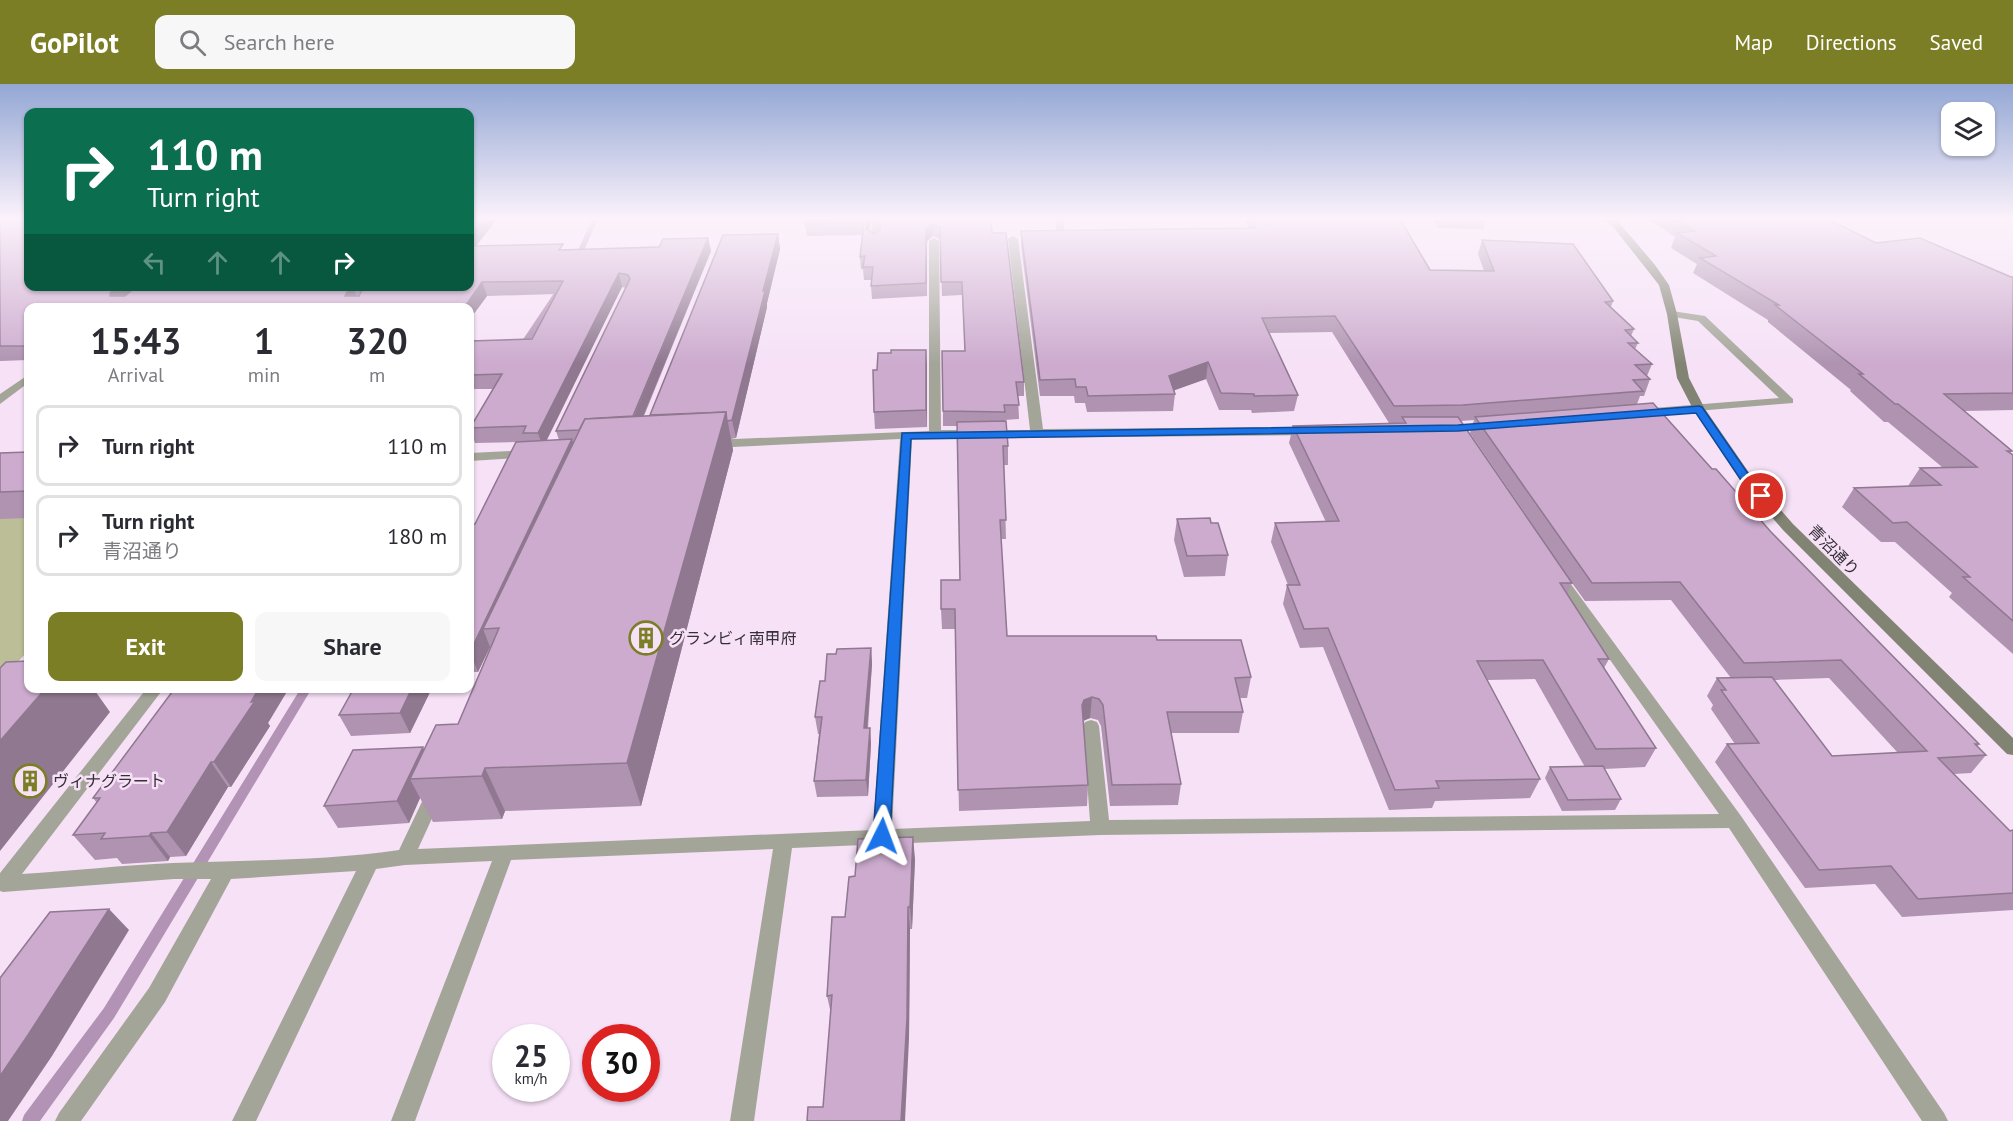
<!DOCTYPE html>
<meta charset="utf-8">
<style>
:root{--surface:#fff;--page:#f7f7f7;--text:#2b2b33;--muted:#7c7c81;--line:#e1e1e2;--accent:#7c7e26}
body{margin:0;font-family:"PT Sans","Noto Sans JP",sans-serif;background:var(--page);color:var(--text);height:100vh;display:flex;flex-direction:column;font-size:22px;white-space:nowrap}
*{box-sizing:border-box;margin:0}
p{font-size:20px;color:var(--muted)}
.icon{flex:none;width:33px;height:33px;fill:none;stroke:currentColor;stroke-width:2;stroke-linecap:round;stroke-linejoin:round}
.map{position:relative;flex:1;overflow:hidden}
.drawer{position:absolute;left:24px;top:219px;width:450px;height:390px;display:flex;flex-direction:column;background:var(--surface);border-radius:12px;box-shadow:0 2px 4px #0004}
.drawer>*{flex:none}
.guide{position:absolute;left:24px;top:24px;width:450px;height:183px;border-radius:12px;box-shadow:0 2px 4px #0004;background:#0b6e4f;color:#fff;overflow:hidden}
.controls{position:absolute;left:1941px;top:18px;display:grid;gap:12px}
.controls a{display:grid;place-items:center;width:54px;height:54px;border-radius:12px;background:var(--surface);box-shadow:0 2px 4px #0004;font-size:30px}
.speed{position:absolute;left:492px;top:940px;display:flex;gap:12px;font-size:30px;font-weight:700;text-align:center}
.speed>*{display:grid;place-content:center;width:78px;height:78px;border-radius:50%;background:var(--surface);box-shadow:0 2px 4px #0004;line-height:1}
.speed small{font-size:15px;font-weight:400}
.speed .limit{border:9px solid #d22;background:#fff;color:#111}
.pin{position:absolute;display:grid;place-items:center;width:51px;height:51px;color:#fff;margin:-26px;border:3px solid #fff;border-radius:50%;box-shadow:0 2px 6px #0007}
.me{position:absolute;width:66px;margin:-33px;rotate:3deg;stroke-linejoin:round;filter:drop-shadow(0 0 4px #0008)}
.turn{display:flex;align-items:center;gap:21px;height:126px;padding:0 24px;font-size:27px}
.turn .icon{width:78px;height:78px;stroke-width:2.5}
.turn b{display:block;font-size:42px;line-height:51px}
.lanes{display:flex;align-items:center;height:57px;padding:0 24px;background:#0003;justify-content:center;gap:30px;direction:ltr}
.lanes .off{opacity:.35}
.eta{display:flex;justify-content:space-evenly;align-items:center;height:102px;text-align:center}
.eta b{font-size:36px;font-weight:600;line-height:42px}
.button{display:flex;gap:12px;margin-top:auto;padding:12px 24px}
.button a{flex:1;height:69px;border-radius:12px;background:var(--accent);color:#fff;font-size:24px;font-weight:600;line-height:69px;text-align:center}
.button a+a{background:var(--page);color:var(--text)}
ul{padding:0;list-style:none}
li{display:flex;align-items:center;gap:18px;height:81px;margin:0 12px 9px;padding:0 12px;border:3px solid var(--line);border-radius:12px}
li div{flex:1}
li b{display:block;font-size:22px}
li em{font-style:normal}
header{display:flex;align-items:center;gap:36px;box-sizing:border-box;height:84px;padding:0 30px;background:var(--accent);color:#fff}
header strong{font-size:28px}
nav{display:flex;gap:33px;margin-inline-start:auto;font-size:21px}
.search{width:420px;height:54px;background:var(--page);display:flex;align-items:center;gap:15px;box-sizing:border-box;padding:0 21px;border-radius:12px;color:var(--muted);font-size:22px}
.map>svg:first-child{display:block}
</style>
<header>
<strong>GoPilot</strong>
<div class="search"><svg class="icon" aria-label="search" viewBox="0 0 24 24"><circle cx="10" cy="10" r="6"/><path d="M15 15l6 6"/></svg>Search here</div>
<nav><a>Map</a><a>Directions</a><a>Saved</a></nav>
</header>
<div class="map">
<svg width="2013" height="1037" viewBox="0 0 2013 1037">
<rect width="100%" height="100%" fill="#f6e1f7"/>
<polygon fill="#bcbe98" points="0,393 28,393 28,567 0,597"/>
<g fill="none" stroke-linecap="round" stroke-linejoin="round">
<g fill="#b393b5" fill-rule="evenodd">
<polygon points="592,135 598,135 579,178 574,179 573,178"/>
<polygon points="560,200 565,201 523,268 517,268 516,266"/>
<polygon points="301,604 312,604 114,934 40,1037 22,1037 24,1031 104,924"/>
</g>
<g fill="#a4a599" fill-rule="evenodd">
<polygon points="873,135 881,135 879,158 874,161 869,158"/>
<polygon points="1055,135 1063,135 1066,157 1058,155"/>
<polygon points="1601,135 1622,135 1619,143 1616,144"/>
<path d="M 1013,152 L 1018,155 L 1043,345 L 1312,343 L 1318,347 L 1312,351 L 912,355 L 892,745 L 1090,737 L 1083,642 L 1085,638 L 1091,636 L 1097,638 L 1099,642 L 1109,736 L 1719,730 L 1550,491 L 1557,486 L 1562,488 L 1741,732 L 1944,1029 L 1948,1037 L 1922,1037 L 1729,744 L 1100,751 L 792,764 L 754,1037 L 730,1037 L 773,765 L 511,776 L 415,1037 L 391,1037 L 492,777 L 405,781 L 376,785 L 256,1037 L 232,1037 L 356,787 L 231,795 L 165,918 L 81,1037 L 55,1037 L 59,1029 L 149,904 L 211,795 L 174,795 L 3,808 L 0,807 L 0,789 L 147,604 L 164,604 L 22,790 C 72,787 123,781 173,779 C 249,776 324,777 399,766 L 429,703 L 435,701 L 441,703 L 444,708 L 418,765 L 873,746 L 900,355 L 712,364 L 706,360 L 712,356 L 929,347 L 929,157 L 934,154 L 939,157 L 941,346 L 1030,346 L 1008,155 Z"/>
<polygon points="1672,227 1705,232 1793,315 1793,319 1637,332 1637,326 1641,325 1779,314 1698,237 1668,232 1668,228"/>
<polygon points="28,291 28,299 0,320 0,310"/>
<polygon points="529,366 533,367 535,370 533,373 470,377 470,369"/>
</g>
<polygon fill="#828473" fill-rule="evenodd" points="1607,135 1616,135 1655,181 1669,201 1677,230 1689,294 1705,325 1752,393 1793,440 2013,654 2013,671 2007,670 1783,446 1742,399 1693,325 1677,294 1667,230 1659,201"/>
</g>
<g fill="#af93b1" fill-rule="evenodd">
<path d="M 0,135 L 28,202 L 470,202 L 470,135 L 497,135 L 476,162 L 564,166 L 659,163 L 708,154 L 711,167 L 644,332 L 650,331 L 778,150 L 780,165 L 767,219 L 767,223 L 736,354 L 731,355 L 733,366 L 641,722 L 505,727 L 502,735 L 433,738 L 420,714 L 409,739 L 338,744 L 324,722 L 424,666 L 458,640 L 490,564 L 490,563 L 478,588 L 470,588 L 470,440 L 475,440 L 516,358 L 475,359 L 470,344 L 493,305 L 470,305 L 470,257 L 532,255 L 556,210 L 487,212 L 470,235 L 470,224 L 28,224 L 28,276 L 0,277 ZM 622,203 L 626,204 L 556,347 L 559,356 L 546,356 Z"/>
<polygon points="871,135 869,147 874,150 880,146 881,135 991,135 992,149 1024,298 1024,312 1018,312 1019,335 1005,336 1008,362 1008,381 1004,381 1006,455 1001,455 1007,552 1157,556 1251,593 1247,614 1239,614 1243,628 1239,649 1171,649 1181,700 1178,721 1110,722 1101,642 1098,636 1090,634 1083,637 1088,701 1087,722 959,727 955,545 942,545 941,525 960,496 957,342 943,342 943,327 965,267 962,211 942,212 940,155 933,152 927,157 927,212 872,215 871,202 871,196 864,196 863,185 861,185 860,173 862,151 807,152 805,140"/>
<path d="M 1245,135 L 1400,135 L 1430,186 L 1484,187 L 1478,170 L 1482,156 L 1613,217 L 1611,223 L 1634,245 L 1631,252 L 1638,259 L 1635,265 L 1652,280 L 1647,292 L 1650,295 L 1644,312 L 1640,312 L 1637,320 L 1712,385 L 1771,448 L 1979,660 L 1977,663 L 1986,671 L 1971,689 L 1954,690 L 2010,747 L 2013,746 L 2013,826 L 1902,833 L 1875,800 L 1805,804 L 1715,678 L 1727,660 L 1735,660 L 1711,625 L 1713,621 L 1707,612 L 1717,594 L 1731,594 L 1671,516 L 1585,517 L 1572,499 L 1567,510 L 1609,575 L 1604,584 L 1656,664 L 1645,683 L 1604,685 L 1621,715 L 1615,726 L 1562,727 L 1545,694 L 1550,683 L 1585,683 L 1535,595 L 1487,596 L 1540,695 L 1530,714 L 1435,717 L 1432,724 L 1389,726 L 1323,563 L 1300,564 L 1283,520 L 1287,501 L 1288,501 L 1271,458 L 1275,439 L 1326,438 L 1289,359 L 1293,342 L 1401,339 L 1389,339 L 1332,248 L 1269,249 L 1298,311 L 1294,327 L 1252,329 L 1251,326 L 1219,326 L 1206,295 L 1173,306 L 1175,310 L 1173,327 L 1087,328 L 1085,319 L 1075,319 L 1074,312 L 1040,312 L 1021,161 L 1021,147 L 1248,144 ZM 1474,336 L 1470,349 L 1542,454 L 1461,337 ZM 1829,594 L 1898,669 L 1832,672 L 1774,596 Z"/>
<polygon points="1432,135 1486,135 1483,145 1438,144"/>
<polygon points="1648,135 1828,135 1876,159 2011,193 2013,193 2013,326 1964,327 2012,367 2010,369 2013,371 2013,570 1949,513 1952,509 1895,458 1881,458 1842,423 1854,404 1908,402 1920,384 1942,383 1888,338 1884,338 1850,307 1851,306 1768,238 1768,236 1693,189 1697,180 1671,164 1675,153"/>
<polygon points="927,282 927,343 875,345 874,328"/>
<polygon points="28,368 28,434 0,435 0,369"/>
<polygon points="1177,435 1211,439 1228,471 1225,492 1184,493 1174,456"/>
<polygon points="871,564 872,580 868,644 870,644 871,660 868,712 817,713 814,697 819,650 818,650 815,633 825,597 836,570"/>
<polygon points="167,604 289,604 268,639 270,642 231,703 228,703 186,772 170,773 168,777 122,780 117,774 95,776 73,751 97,719 93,714 171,610"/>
<polygon points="354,604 432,604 410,649 351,652 339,631"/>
<polygon points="915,775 912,845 910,845 909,955 823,1023 831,930 827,912 855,792"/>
</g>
<g fill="#8f7890">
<polygon points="483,135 497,135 470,170 470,152"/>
<polygon points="868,135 871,135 867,158 866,145"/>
<polygon points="932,140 933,152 927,157 927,212 926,145"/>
<polygon points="778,150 780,165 767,219 767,223 736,354 732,336"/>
<polygon points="708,154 711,167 632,359 629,344"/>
<polygon points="619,189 622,203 543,364 538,349"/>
<polygon points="482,198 487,212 470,235 470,224 464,224"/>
<polygon points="118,202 141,202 118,222 110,212 110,209"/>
<polygon points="350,202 353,202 357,214 345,212"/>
<polygon points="926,266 927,282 927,343 926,326"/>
<polygon points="1208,278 1206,295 1167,309 1169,292"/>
<polygon points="726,328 733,366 641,722 627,679"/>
<polygon points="572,355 577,373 483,545 490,563 478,588 470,568"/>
<polygon points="871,564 872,580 866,660 864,644"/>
<polygon points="46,604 93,604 110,628 0,767 0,657"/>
<polygon points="259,604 289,604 268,639 270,642 231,703 214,678"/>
<polygon points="412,604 432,604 410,649 400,629"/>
<polygon points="1092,613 1090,634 1083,637 1082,621 1084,616"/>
<polygon points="870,644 871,660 868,712 866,696"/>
<polygon points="423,663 434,685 410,695 420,714 409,739 397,717"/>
<polygon points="211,678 228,703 186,772 167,748"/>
<polygon points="485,684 505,727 502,735 482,692"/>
<polygon points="151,749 170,773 168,777 149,752"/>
<polygon points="913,753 915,775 912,845 910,823"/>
<polygon points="908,823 910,845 909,955 905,1037 901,1037"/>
<polygon points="109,825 129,846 52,972 8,1037 0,1037 0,992"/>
</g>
<g fill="#ccabce" stroke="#8f7890" stroke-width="1.5">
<polygon points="0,135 28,135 28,202 118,202 110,209 110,212 125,212 137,202 350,202 345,212 359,212 364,202 470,202 470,162 563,160 559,166 659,163 663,155 708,154 633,332 585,335 579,346 556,347 630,195 628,191 619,189 538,349 523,349 526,342 470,344 502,290 470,291 470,257 532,255 563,197 482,198 464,224 362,224 363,222 268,222 267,224 28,224 28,262 0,262"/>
<polygon points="470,135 483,135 470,152"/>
<polygon points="806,135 868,135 866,145 874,150 880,146 881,135 991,135 992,149 1006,149 1024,298 1016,298 1019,321 1004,321 1005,328 943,327 942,267 965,267 962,198 941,198 940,143 932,140 926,145 926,199 871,202 873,183 863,183 865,172 860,173 864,138 805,140"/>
<polygon points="1251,135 1400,135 1430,186 1494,187 1482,156 1573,160 1613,217 1605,218 1634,245 1625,246 1638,259 1628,259 1652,280 1635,281 1650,295 1633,296 1643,307 1463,321 1394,322 1335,232 1262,234 1298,311 1254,312 1254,310 1221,309 1208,278 1169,292 1175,310 1088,312 1086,303 1076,303 1075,295 1040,296 1021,147 1255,144"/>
<polygon points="1676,135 1828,135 1876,159 1920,154 2011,193 2013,193 2013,309 1944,310 2012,367 2007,367 2013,371 2013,537 1963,493 1970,493 1907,438 1893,439 1854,404 1941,401 1920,384 1977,383 1898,320 1895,320 1859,290 1863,290 1775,221 1779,221 1700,174 1716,172 1677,149 1695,147"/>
<polygon points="778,150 763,207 765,207 732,336 727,337 726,328 650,331 723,151"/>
<polygon points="891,266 926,266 926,326 874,328 873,286 877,286 878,269 891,269"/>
<polygon points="1653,319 1712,385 1716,385 1771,448 1979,660 1975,660 1986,671 1938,674 2010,747 2013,746 2013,809 1918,815 1891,782 1819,786 1727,660 1759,659 1721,606 1726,606 1717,594 1772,593 1832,672 1927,667 1841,576 1744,579 1680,498 1592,499 1475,333"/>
<polygon points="726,328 627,679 485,684 482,692 410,695 436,641 458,640 499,544 483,545 585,335"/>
<polygon points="1402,333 1458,333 1572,499 1560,499 1609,575 1598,575 1656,664 1596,665 1543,576 1477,577 1540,695 1436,697 1439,704 1395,706 1328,544 1304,545 1287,501 1300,501 1275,439 1339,437 1293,342 1406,339"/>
<polygon points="1006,337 1008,362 1003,362 1006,436 1000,436 1007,552 1156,552 1157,556 1241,556 1251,593 1235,594 1243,628 1167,628 1181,700 1112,701 1103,621 1099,615 1092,613 1084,616 1082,621 1088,701 958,706 955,525 941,525 941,496 960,496 957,338"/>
<polygon points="572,355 470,568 470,440 475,440 516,358"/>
<polygon points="28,368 28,407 0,408 0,369"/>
<polygon points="1210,434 1211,439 1218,439 1228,471 1187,472 1177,435"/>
<polygon points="871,564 864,644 870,644 866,696 814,697 822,633 815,633 820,597 825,597 827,570 836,570 837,565"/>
<polygon points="28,577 28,604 46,604 0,657 0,584 6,578"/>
<polygon points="175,604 259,604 251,618 255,617 214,678 211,678 167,748 151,749 149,752 101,755 105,749 73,751 100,714 93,714"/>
<polygon points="354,604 412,604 400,629 339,631"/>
<polygon points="423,663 397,717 324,722 353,666"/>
<polygon points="1603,682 1621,715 1568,716 1550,683"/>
<polygon points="913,753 910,823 908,823 907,934 901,1037 807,1037 808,1023 823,1023 832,911 827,912 832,833 845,833 849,793 855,792 858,755"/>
<polygon points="109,825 28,951 0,992 0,894 50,828"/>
</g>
<linearGradient id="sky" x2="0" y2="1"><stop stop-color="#93a7d4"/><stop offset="0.48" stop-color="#fbf2fb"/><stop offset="1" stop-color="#fbf2fb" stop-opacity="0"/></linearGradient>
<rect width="2013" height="280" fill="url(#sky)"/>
<polygon fill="#1a73e8" stroke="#114b97" stroke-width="1.5" points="1699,322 1702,323 1751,394 1765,409 1765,414 1756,414 1743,399 1696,329 1458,347 911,355 890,752 888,756 882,758 876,756 873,752 902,349 1458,341"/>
<defs>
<g id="building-ring" transform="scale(1.725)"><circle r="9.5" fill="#f6e1f7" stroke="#7c7e26" stroke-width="1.5"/><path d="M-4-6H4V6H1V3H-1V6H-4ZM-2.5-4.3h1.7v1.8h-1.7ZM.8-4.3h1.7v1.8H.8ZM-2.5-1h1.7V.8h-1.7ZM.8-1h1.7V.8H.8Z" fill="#7c7e26"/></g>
</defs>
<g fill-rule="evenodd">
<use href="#building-ring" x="646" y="554"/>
<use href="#building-ring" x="30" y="697"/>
</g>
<g text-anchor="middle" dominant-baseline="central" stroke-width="5" stroke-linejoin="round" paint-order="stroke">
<g font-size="16" fill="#362f37" stroke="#f6e1f7">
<text transform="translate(1834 466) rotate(45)">青沼通り</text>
</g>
<g font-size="16" fill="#362f37" stroke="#f6e1f7" text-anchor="start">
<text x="669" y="554">グランビィ南甲府</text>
<text x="53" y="697">ヴィナグラート</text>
</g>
</g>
</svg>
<div class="controls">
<a><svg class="icon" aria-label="layers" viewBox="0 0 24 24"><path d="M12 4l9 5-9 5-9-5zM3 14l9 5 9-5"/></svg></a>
</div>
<div class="speed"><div>25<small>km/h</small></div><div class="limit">30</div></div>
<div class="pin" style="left:1761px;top:412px;background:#d93025"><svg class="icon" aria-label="arrive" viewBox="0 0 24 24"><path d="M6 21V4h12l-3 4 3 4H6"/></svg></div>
<svg class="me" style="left:882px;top:752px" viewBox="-20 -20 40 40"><path d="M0-17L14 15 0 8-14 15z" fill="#1a73e8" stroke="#fff" stroke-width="4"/></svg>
<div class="guide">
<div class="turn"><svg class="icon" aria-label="right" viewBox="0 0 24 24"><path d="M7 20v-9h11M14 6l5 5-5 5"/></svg><div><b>110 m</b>Turn right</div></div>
<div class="lanes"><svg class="icon off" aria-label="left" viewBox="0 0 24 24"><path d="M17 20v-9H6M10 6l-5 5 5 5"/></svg><svg class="icon off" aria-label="ahead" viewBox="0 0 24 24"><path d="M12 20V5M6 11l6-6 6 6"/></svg><svg class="icon off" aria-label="ahead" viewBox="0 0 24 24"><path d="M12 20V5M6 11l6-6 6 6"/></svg><svg class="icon" aria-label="right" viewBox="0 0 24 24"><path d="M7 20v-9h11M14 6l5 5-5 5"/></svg></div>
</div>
<section class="drawer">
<div class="eta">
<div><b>15:43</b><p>Arrival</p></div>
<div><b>1</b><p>min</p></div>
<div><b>320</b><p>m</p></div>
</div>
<ul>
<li><svg class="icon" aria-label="right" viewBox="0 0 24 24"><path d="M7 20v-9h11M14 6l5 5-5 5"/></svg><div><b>Turn right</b></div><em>110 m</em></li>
<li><svg class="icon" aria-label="right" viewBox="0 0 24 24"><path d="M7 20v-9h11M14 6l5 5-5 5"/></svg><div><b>Turn right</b><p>青沼通り</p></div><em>180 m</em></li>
</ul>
<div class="button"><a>Exit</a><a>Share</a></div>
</section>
</div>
